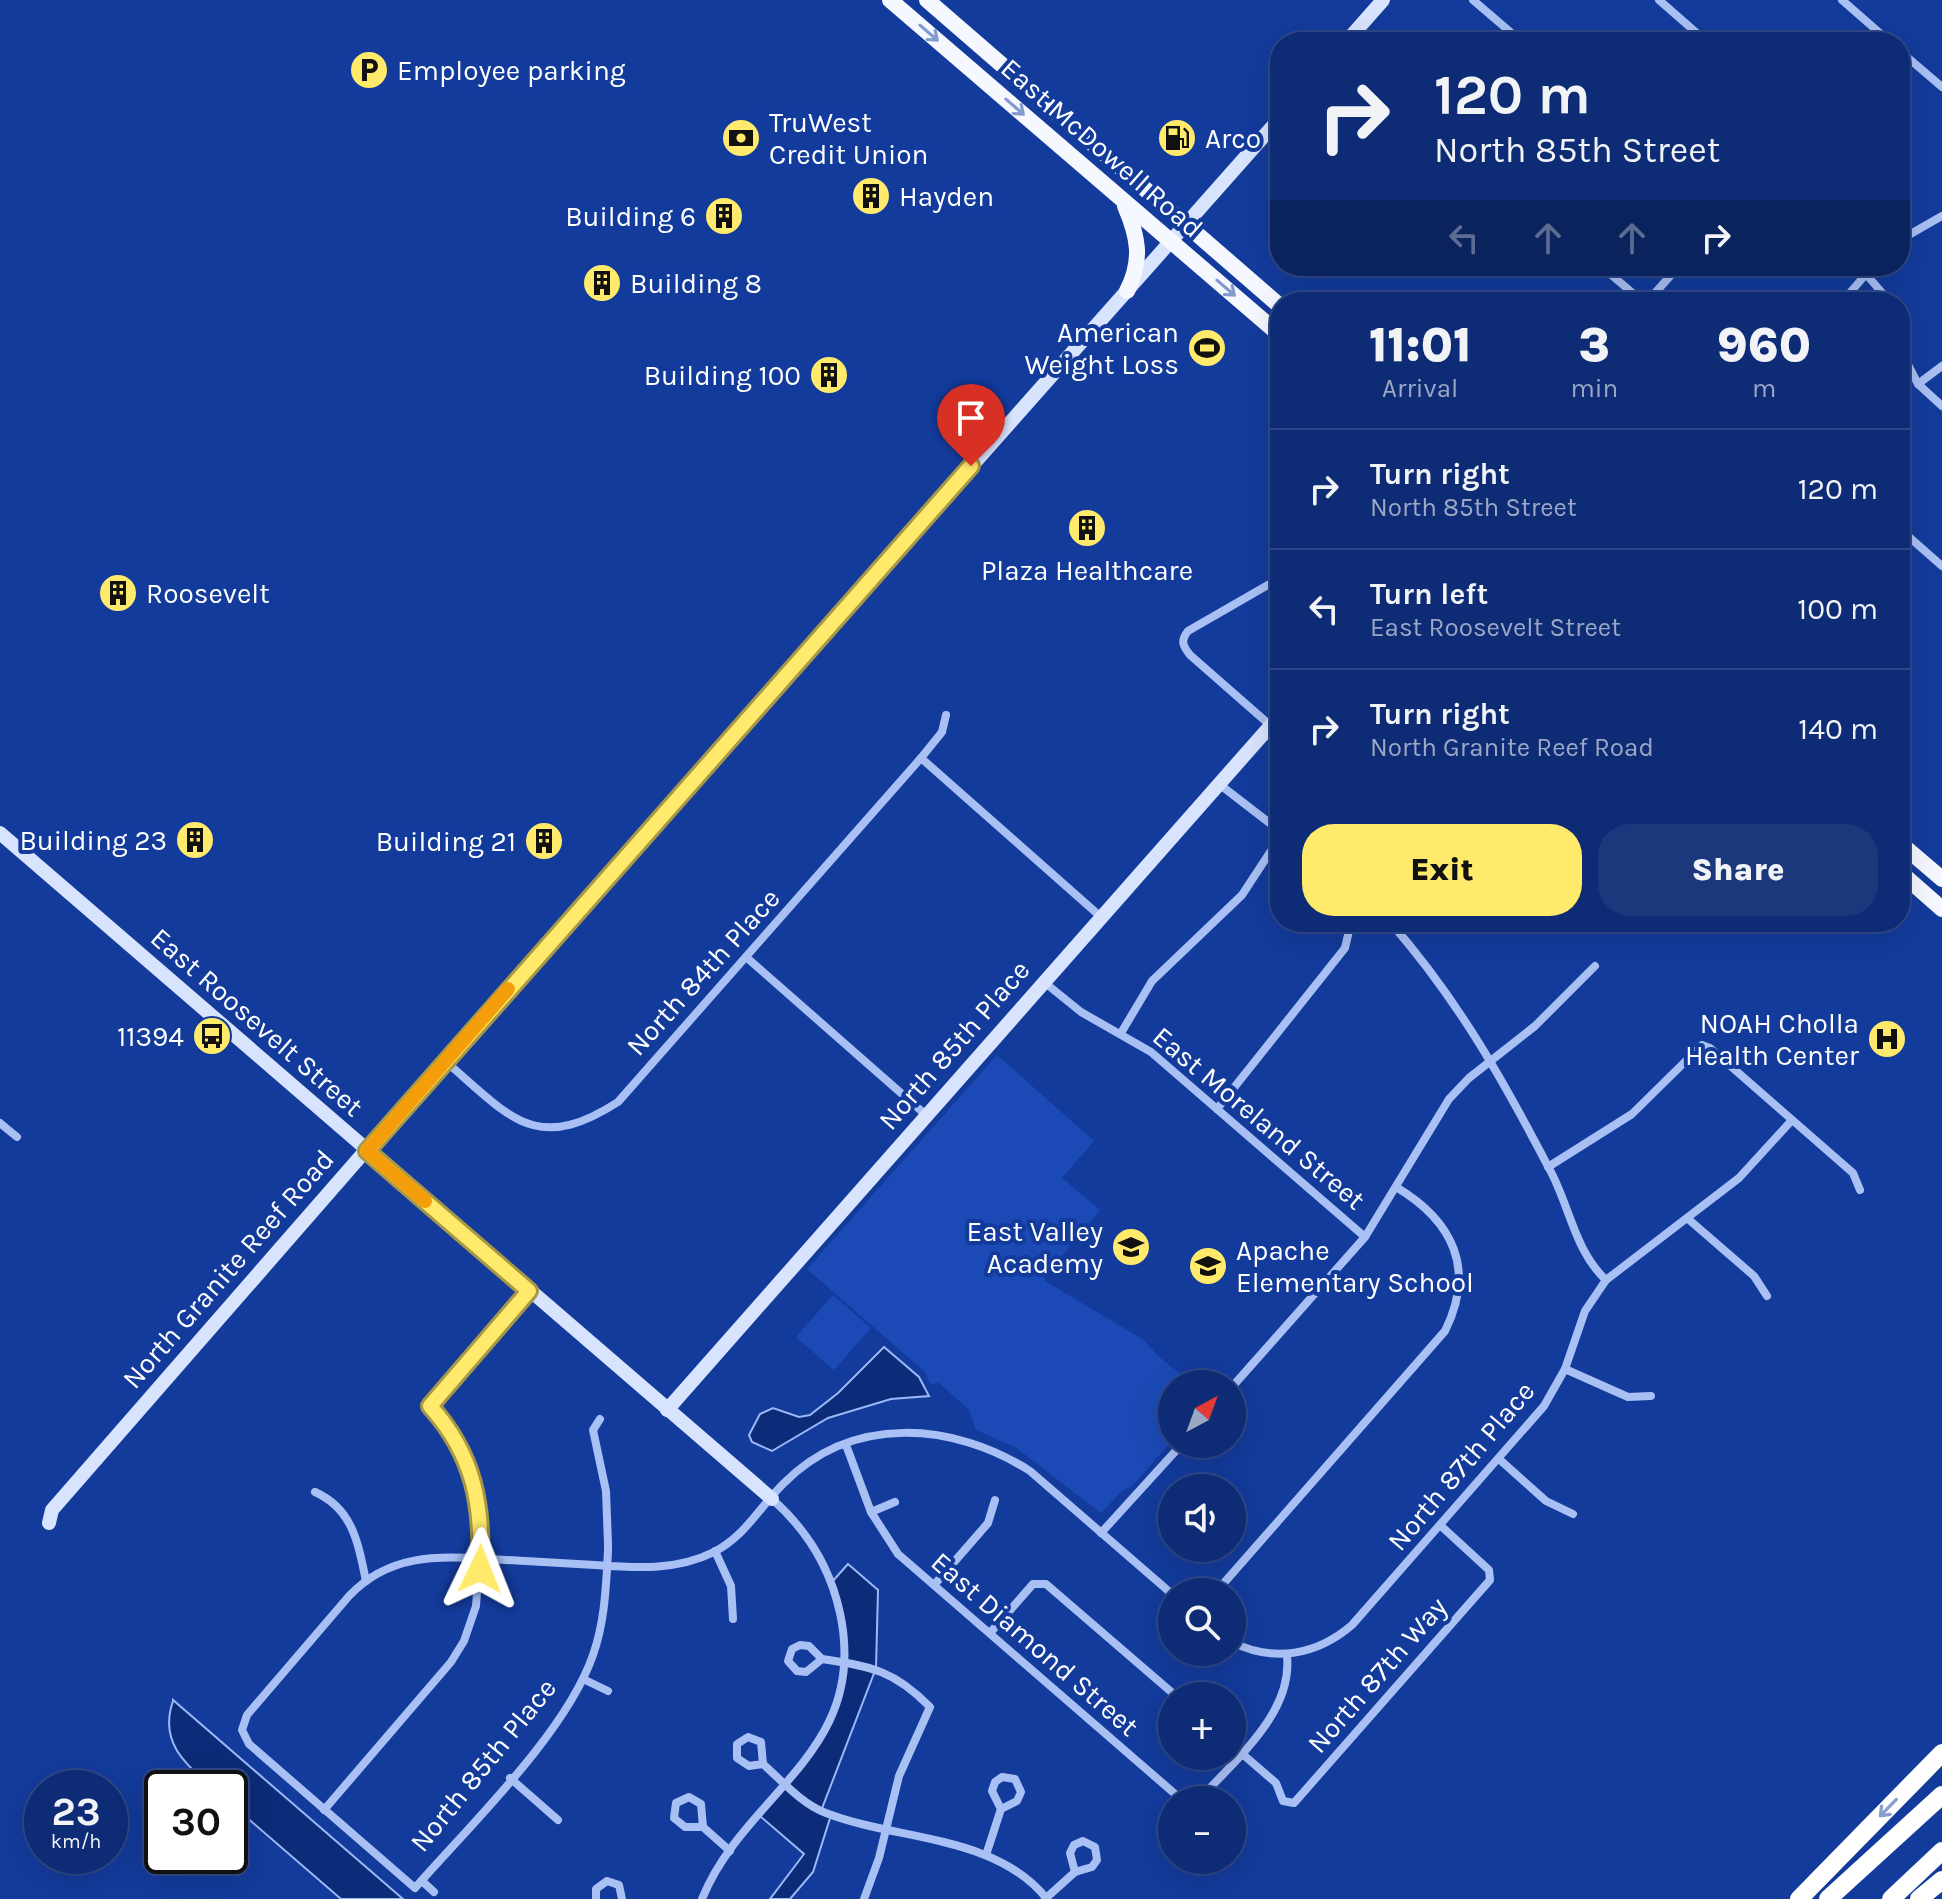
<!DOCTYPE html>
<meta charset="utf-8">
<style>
:root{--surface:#0e2c75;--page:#1c387d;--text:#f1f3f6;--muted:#9ba7c5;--line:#2e4887;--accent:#ffea6b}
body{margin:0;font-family:Karla,sans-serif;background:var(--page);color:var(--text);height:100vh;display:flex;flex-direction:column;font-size:30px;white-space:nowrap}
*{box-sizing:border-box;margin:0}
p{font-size:26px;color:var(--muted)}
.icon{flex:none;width:44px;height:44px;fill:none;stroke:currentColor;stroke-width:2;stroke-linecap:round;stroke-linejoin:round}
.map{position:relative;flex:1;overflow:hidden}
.sheet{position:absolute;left:1270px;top:292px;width:640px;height:640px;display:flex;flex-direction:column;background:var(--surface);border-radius:32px;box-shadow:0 8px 32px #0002,0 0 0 2px var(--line)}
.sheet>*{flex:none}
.banner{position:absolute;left:1270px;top:32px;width:640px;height:244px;border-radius:32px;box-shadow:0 8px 32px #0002,0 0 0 2px var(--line);background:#0e2c75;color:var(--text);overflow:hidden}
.needle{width:52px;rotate:41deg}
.controls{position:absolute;left:1158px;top:1370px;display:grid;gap:16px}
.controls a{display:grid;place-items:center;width:88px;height:88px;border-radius:50%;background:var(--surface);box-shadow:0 8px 32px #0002,0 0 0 2px var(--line);font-size:40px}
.speed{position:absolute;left:24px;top:1770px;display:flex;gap:16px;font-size:40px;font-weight:700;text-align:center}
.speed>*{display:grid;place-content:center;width:104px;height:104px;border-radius:50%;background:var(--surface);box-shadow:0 8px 32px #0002,0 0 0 2px var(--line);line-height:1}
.speed small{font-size:20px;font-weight:400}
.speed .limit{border:4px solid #111;border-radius:12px;background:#fff;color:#111}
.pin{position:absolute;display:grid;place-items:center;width:68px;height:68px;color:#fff;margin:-82px -34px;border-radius:50% 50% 50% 0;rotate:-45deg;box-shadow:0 0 8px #0007}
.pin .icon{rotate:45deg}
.me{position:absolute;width:88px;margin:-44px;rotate:2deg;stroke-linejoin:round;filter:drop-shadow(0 0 6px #0008)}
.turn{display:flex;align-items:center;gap:28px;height:168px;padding:0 32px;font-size:36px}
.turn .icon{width:104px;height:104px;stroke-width:2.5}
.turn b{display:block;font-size:56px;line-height:68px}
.lanes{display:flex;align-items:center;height:76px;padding:0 32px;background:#0003;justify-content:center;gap:40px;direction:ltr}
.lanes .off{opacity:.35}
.eta{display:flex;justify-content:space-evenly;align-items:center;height:136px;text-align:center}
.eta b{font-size:48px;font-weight:800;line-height:56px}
.cta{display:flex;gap:16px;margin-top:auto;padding:16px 32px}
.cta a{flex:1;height:92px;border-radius:32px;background:var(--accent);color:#111;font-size:32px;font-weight:800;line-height:92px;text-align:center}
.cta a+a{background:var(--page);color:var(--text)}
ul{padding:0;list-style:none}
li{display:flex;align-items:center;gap:24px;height:120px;padding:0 32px;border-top:2px solid var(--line)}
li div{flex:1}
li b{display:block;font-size:30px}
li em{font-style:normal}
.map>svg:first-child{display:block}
</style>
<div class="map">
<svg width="1942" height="1899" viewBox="0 0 1942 1899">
<rect width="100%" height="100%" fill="#133b9c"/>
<g fill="#1b4ab6">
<polygon points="997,1055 1094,1141 1062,1178 1100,1210 1045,1276 1045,1281 1144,1340 1158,1356 1193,1384 1172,1384 1172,1441 1132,1486 1123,1490 1101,1513 1015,1447 976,1430 969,1410 939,1383 930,1384 925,1372 807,1269"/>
<polygon points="833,1295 871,1328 834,1370 796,1337"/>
</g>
<g fill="#0c2b78" stroke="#9bb8f7" stroke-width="2">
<polygon points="884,1347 919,1377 929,1396 891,1399 828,1418 772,1451 752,1442 749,1435 760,1414 773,1408 799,1417 810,1415 838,1393"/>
<path d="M 848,1564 L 878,1590 L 876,1668 L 821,1811 L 831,1815 L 813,1872 L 790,1899 L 770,1899 L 804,1854 L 760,1816 C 801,1767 851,1706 843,1637 C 841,1619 835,1601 831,1583 Z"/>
<path d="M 173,1701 L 173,1700 L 403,1899 L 341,1899 L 230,1803 L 230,1788 L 213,1788 C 184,1764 159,1741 173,1701 Z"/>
</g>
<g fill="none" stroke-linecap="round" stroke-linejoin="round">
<g stroke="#a9c0f4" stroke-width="8">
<polyline points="1473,0 1522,42"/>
<polyline points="1659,0 1707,42"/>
<polyline points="1842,0 1890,42"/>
<polyline points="1900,51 1942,87"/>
<polyline points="1900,240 1942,216"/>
<polyline points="1601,266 1643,302"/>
<polyline points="1859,266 1890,302"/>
<polyline points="1647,302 1679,266"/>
<polyline points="1842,302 1873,266"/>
<polyline points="1900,349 1918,384 1942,406"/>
<polyline points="1918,384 1942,366"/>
<polyline points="1900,529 1942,566"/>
<path d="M 1271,726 L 1190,655 C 1183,646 1180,641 1188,631 L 1280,578"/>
<polyline points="921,758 1101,917"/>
<polyline points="1219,784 1280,831"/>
<path d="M 1390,922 C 1459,1001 1503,1080 1551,1172 C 1570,1208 1575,1251 1606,1280"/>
<polyline points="746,957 926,1115"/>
<polyline points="1044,982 1081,1012 1151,1052 1365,1237"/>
<polyline points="1121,1033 1152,981 1242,895 1280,837"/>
<path d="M 445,1061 C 509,1115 534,1156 618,1102 L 921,758 L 942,732 L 946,715"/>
<polyline points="1217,1109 1345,948 1351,922"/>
<polyline points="0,1123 17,1137"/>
<polyline points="1548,1167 1632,1114 1702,1045 1710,1048 1853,1173 1860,1190"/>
<polyline points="1687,1218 1754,1276 1767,1296"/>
<polyline points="1565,1369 1628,1397 1651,1396"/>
<polyline points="1232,1387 1365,1237 1449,1099 1469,1078 1535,1026 1595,966"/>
<path d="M 600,1419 L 593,1430 L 606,1491 L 608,1543 L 608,1551 C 606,1586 605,1621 593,1655 C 566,1733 471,1824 415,1888 L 249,1744 L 242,1730 L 247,1715 L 349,1596 C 389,1554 436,1556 489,1559 L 595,1565 C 636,1568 676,1571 714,1552 C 746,1535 759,1508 783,1484 C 852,1414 953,1422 1030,1471 L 1172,1594"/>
<polyline points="846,1445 871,1512 898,1554 1182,1800"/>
<polyline points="1499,1459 1546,1501 1573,1514"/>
<path d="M 315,1492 C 353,1509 358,1543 366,1581"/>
<polyline points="871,1512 895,1502"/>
<polyline points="1101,1533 1182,1444"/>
<polyline points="715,1551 731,1586 733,1619"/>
<polyline points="934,1585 988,1523 995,1500"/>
<path d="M 1216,1592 L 1445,1331 C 1476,1269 1453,1221 1396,1187"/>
<polyline points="990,1633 1033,1584 1046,1584 1176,1696"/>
<path d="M 1232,1642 C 1274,1663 1317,1655 1352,1625 L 1544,1406 L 1565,1369 L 1585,1311 L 1606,1280 L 1739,1178 L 1792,1120"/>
<polygon points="800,1645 809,1646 822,1659 806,1672 797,1671 788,1661 792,1649"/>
<path d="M 822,1659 C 871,1666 895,1671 930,1707 L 899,1776 L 879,1858 L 864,1899"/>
<polyline points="583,1679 608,1691"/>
<polygon points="748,1737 761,1742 763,1764 749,1766 737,1758 737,1744"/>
<polyline points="1232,1745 1276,1783 1283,1801 1294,1803 1490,1580 1489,1570 1440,1525"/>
<path d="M 763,1764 C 782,1781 802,1804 826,1813 C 898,1841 995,1834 1047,1899"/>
<polygon points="1002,1777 1015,1779 1021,1792 1017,1801 1001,1809 992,1791 995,1782"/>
<polyline points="510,1778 558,1820"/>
<polygon points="689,1797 701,1804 703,1827 685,1827 674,1818 676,1803"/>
<path d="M 1199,1800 C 1234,1760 1293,1714 1287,1656"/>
<polyline points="324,1810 451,1662 464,1641 476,1606 481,1538 478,1494 457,1440 430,1406 529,1291"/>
<polyline points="703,1827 730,1851"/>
<polygon points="1083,1841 1095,1847 1097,1860 1092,1867 1075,1872 1070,1853 1074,1845"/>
<polyline points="986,1855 1001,1809"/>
<polyline points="422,1881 434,1892"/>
<polyline points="596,1899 596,1889 607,1881 619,1885 622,1899"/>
<path d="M 702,1899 C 745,1792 870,1753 840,1613 C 830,1567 806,1529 772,1499"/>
<polyline points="1045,1899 1075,1872"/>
</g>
<g stroke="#d8e3fd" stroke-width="14">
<polyline points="1346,42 1383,0"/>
<polyline points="0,833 772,1499"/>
<polyline points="667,1410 1280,715"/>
<polyline points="49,1523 52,1510 408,1102 1280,118"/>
</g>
<g stroke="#f5f8ff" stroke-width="16">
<polyline points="890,0 1280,335"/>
<polyline points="927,0 1280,306"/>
<path d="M 1125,206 C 1138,236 1143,260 1127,291"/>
<polyline points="1900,843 1942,879"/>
<polyline points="1900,872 1942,909"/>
</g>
<g stroke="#fff" stroke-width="18">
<polyline points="1799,1899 1942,1753"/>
<polyline points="1828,1899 1942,1795"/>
<polyline points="1891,1899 1942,1851"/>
<polyline points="1919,1899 1942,1880"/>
</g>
</g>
<defs><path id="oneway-shaft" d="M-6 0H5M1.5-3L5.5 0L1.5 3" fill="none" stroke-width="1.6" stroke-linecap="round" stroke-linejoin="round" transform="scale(2)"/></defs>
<g stroke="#849ace">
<use href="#oneway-shaft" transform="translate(929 33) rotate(41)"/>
<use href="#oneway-shaft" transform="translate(1015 107) rotate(41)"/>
<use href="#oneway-shaft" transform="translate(1226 288) rotate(41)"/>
</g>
<use stroke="#899dce" href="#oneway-shaft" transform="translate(1888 1808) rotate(134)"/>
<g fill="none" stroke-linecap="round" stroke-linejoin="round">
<g stroke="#a69846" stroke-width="20">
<path id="route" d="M 480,1569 C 483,1505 474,1455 430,1406 L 529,1291 L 367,1151 L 971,466"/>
</g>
<use href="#route" stroke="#ffea6b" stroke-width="14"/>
<polyline stroke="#f59e0b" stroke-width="14" points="425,1201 367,1151 508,989"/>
</g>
<defs>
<g id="parking-disc" transform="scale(2)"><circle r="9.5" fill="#ffea6b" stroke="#133b9c"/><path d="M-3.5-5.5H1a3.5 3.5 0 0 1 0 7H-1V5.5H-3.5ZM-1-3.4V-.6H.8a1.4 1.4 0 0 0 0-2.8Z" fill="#111"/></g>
<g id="bank-disc" transform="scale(2)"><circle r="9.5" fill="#ffea6b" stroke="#133b9c"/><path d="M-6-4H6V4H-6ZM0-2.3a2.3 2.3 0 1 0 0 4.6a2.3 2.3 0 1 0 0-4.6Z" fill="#111"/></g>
<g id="fuel-disc" transform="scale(2)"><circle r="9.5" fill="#ffea6b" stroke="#133b9c"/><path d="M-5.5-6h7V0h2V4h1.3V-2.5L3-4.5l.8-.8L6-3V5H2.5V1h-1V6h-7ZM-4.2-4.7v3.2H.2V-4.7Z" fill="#111"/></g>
<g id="building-disc" transform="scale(2)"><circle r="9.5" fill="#ffea6b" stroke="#133b9c"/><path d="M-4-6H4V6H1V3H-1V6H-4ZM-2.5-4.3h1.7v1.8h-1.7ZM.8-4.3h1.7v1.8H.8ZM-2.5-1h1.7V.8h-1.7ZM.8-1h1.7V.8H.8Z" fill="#111"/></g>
<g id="stadium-disc" transform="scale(2)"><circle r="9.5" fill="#ffea6b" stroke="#133b9c"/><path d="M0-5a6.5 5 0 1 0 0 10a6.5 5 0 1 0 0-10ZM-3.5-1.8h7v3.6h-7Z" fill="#111"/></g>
<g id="bus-disc" transform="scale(2)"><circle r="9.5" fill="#ffea6b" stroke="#133b9c"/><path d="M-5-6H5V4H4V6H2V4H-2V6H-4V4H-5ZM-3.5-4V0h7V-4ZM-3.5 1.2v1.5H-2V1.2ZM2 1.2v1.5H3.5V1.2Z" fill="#111"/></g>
<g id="hospital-disc" transform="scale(2)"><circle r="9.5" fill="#ffea6b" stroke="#133b9c"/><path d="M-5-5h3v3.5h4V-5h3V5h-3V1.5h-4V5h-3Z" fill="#111"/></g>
<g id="school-disc" transform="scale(2)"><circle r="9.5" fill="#ffea6b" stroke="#133b9c"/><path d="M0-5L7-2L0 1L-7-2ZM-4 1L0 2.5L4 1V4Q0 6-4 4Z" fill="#111"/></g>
</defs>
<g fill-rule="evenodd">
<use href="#parking-disc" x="369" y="70"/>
<use href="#bank-disc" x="741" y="138"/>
<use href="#fuel-disc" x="1177" y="138"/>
<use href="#building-disc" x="871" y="196"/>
<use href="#building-disc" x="724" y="216"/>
<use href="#building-disc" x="602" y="283"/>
<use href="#stadium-disc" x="1207" y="348"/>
<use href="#building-disc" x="829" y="375"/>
<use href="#building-disc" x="1087" y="528"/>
<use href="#building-disc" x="118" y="593"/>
<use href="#building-disc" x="195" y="840"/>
<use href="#building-disc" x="544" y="841"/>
<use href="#bus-disc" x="212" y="1036"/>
<use href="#hospital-disc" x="1887" y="1039"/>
<use href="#school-disc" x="1131" y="1247"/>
<use href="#school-disc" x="1208" y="1266"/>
</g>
<g text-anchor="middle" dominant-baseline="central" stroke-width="8" stroke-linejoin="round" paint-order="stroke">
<g font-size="28" fill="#fff" stroke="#133b9c" text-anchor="end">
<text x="397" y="70" text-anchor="start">Employee parking</text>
<text x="769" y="122" text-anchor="start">TruWest<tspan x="769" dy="32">Credit Union</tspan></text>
<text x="1205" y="138" text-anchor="start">Arco</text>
<text x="899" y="196" text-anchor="start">Hayden</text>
<text x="696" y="216">Building 6</text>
<text x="630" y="283" text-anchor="start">Building 8</text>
<text x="1179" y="332">American<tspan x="1179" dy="32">Weight Loss</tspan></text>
<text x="801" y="375">Building 100</text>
<text x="1087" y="570" text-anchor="middle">Plaza Healthcare</text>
<text x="146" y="593" text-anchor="start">Roosevelt</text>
<text x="167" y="840">Building 23</text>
<text x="516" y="841">Building 21</text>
<text x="1859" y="1023">NOAH Cholla<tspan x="1859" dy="32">Health Center</tspan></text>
<text x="184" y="1036">11394</text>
<text x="1103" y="1231">East Valley<tspan x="1103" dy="32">Academy</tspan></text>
<text x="1236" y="1250" text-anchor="start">Apache<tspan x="1236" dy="32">Elementary School</tspan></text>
</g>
<g font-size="28" fill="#fff" stroke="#133b9c">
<text transform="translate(1102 148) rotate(41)">East McDowell Road</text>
<text transform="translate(703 972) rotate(-48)">North 84th Place</text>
<text transform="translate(257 1022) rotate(41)">East Roosevelt Street</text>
<text transform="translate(954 1045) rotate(-49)">North 85th Place</text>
<text transform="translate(1259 1118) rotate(40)">East Moreland Street</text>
<text transform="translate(228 1269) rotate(-49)">North Granite Reef Road</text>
<text transform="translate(1461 1466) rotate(-50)">North 87th Place</text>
<text transform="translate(1035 1644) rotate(41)">East Diamond Street</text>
<text transform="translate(1377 1675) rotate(-49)">North 87th Way</text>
<text transform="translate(483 1765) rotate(-51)">North 85th Place</text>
</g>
</g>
</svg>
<div class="controls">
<a><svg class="needle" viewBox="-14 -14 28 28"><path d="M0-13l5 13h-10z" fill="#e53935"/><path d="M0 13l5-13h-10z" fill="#9ba7c5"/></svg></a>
<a><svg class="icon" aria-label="sound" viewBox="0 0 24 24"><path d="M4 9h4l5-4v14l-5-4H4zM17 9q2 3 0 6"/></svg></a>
<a><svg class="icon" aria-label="search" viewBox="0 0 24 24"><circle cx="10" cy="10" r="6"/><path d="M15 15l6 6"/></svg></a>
<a>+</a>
<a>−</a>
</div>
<div class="speed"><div>23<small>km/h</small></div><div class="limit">30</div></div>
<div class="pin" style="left:971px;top:466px;background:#d93025"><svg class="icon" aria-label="arrive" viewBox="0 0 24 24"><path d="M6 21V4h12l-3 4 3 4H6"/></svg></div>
<svg class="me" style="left:480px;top:1569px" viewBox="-20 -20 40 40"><path d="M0-17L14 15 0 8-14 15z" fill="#ffea6b" stroke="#fff" stroke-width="4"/></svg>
<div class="banner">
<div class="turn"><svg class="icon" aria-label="right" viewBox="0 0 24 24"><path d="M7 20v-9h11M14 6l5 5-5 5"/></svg><div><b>120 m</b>North 85th Street</div></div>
<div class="lanes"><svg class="icon off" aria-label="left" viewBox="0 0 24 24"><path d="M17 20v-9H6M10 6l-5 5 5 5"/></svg><svg class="icon off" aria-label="ahead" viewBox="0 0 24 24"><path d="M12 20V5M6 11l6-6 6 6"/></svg><svg class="icon off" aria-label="ahead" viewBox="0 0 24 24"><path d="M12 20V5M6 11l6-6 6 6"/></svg><svg class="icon" aria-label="right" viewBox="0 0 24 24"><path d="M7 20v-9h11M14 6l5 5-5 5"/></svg></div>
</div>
<section class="sheet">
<div class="eta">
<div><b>11:01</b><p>Arrival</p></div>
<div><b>3</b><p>min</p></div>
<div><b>960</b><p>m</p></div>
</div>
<ul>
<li><svg class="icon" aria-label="right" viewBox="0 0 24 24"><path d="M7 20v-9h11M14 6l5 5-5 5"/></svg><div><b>Turn right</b><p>North 85th Street</p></div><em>120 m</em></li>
<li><svg class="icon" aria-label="left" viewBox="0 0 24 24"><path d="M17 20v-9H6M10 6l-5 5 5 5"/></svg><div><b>Turn left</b><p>East Roosevelt Street</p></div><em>100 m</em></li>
<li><svg class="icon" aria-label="right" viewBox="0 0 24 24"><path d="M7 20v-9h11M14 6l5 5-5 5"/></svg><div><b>Turn right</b><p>North Granite Reef Road</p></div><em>140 m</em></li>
</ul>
<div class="cta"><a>Exit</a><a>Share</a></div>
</section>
</div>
